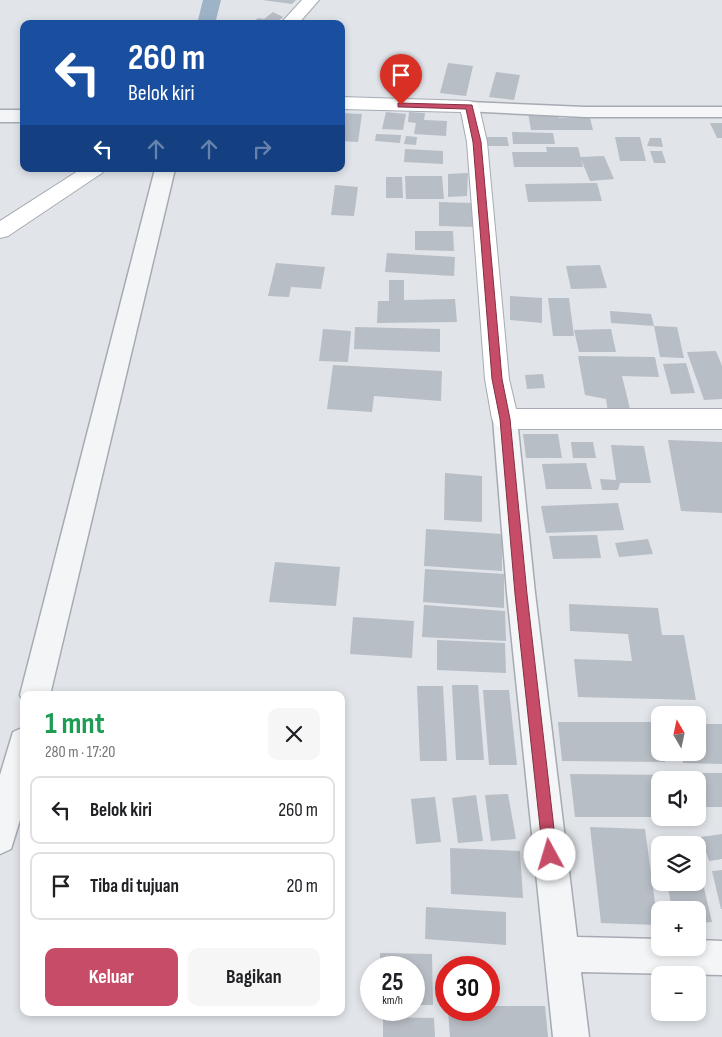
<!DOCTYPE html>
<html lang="id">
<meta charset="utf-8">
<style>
:root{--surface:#fff;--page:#f6f6f6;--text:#202124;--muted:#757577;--line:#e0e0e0;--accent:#c74c67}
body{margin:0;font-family:"Sofia Sans Condensed",sans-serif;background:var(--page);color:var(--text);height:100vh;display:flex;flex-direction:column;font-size:19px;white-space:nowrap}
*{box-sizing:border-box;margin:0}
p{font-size:16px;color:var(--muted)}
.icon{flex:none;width:28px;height:28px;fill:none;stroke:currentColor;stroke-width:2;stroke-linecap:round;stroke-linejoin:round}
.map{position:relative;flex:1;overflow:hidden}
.side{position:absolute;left:20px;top:691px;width:325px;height:325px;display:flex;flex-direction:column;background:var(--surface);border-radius:10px;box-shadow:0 2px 8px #0003}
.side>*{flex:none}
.guide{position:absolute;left:20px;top:20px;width:325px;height:152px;border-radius:10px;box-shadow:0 2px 8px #0003;background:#1a4fa0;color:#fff;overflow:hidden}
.needle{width:32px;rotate:351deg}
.tools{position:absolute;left:651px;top:706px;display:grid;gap:10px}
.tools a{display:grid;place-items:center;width:55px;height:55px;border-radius:10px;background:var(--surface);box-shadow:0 2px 8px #0003;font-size:25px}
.speed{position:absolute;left:360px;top:956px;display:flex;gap:10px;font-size:25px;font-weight:700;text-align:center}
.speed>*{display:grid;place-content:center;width:65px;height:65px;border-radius:50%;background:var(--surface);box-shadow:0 2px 8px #0003;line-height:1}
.speed small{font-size:12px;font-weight:400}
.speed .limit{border:8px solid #d22;background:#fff;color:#111}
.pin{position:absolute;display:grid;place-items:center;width:42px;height:42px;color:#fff;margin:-51px -21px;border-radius:50% 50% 50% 0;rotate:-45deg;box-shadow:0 0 5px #0007}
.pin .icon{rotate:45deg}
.me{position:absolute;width:55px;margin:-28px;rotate:354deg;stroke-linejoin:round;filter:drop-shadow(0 0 4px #0008)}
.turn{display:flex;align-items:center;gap:18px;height:105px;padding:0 25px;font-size:22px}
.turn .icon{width:65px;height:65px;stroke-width:2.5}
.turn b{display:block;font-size:35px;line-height:42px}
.lanes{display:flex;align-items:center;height:48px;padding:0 25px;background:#0003;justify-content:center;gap:25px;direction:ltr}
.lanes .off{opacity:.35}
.round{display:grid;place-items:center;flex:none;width:52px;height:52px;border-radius:10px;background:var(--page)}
.headline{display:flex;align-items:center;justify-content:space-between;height:85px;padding:0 25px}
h1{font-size:30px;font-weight:700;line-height:38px;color:#1e9e55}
.cta{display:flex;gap:10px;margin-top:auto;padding:10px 25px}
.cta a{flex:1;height:58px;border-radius:10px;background:var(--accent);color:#fff;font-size:20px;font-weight:700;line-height:58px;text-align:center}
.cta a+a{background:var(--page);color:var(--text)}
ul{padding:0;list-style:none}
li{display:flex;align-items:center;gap:15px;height:68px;margin:0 10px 8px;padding:0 15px;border:2px solid var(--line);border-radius:10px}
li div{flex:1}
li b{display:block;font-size:19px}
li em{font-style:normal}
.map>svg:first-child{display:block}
</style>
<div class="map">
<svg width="722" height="1037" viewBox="0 0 722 1037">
<rect width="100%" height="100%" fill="#e1e4e9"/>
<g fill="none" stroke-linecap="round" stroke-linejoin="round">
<polygon fill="#9db4c7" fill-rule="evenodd" points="203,0 221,0 215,24 197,24"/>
</g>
<g fill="#b8bec5">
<polygon points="262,0 296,0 292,4"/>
<polygon points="273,12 283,17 275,24 253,22 258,18 264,19"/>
<polygon points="448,63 473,66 466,96 440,93"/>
<polygon points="496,72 520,75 514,100 489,97"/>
<polygon points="386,112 406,114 403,130 382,129"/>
<polygon points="409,112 425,113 424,120 447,121 446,136 414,134 416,123 408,122"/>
<polygon points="341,113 362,114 358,142 341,141"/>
<polygon points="528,113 557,113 559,118 590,118 593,130 531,130"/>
<polygon points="710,123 722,123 722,138 717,138"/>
<polygon points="512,132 553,133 555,144 513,144"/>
<polygon points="376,134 401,135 400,143 375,141"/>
<polygon points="406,136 417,137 416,145 404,144"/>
<polygon points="486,137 507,137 509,146 488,146"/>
<polygon points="615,137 640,137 646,161 620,161"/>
<polygon points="650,138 661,138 663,147 647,146"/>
<polygon points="546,147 578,147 583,167 514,167 512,152 547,152"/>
<polygon points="405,149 443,151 443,164 404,162"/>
<polygon points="650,151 662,151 666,163 654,163"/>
<polygon points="604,156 614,179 590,181 580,157"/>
<polygon points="468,173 467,196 448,197 448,174"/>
<polygon points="405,176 442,176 444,199 406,199"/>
<polygon points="386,177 402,177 403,198 386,198"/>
<polygon points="597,183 602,201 528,202 525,184"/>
<polygon points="335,185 358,187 354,216 331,215"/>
<polygon points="439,202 474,203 475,227 439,226"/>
<polygon points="415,231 453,231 454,251 415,250"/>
<polygon points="387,253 455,257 454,276 385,272"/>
<polygon points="276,263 325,267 321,289 291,287 289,297 268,296"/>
<polygon points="600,265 607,288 571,289 566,266"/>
<polygon points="389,280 404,280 404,300 455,299 457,322 377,323 378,301 389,301"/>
<polygon points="510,296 542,298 542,323 510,320"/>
<polygon points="548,298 569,298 574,336 553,336"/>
<polygon points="610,311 651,314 654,326 611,323"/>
<polygon points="654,326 677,327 684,358 660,357"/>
<polygon points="355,327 440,329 440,352 354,349"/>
<polygon points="323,329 351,331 348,362 319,361"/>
<polygon points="611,329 616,352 579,352 574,330"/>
<polygon points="716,351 722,366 722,399 704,400 687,352"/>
<polygon points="578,356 655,357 659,377 622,376 631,413 608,413 606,399 585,395"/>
<polygon points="686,363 695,393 671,394 663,364"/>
<polygon points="333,365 442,371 441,401 374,396 372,412 327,409"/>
<polygon points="543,374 545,388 527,389 525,375"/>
<polygon points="523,434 558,434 562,458 526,458"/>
<polygon points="668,440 722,442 722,513 681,511"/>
<polygon points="571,442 593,442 596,458 573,458"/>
<polygon points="611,445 644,446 651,483 620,483 618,490 602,490 600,479 616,480"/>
<polygon points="586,463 592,489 546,489 542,464"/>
<polygon points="445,473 482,476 482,522 444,520"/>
<polygon points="618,503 624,530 546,533 541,506"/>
<polygon points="426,529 502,534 502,571 424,566"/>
<polygon points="597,535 601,558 553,559 549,536"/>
<polygon points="648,539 653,554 619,557 615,543"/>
<polygon points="275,562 340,567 336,606 269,602"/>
<polygon points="425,569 504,574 504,608 423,602"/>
<polygon points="569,604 658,608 662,635 684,635 696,700 578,697 574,659 632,661 628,634 570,631"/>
<polygon points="424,605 505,611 506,641 422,637"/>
<polygon points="353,617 414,621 412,658 350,654"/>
<polygon points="437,640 505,643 506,673 437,670"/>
<polygon points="452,685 478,685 484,760 456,760"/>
<polygon points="417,686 443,686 447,761 420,761"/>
<polygon points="483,690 509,690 517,765 489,765"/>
<polygon points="558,722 658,722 660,752 663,752 665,762 562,761"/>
<polygon points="698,724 722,724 722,764 683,763 681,752 698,752"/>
<polygon points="697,773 722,773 722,807 704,807"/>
<polygon points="570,774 674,775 675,780 660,780 660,817 575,817"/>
<polygon points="508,794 516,839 491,841 485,795"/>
<polygon points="476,795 483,841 458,843 452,798"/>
<polygon points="435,797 441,842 416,844 411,799"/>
<polygon points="590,827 645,829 658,925 601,923"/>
<polygon points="722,834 722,859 709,861 701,837"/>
<polygon points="450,848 520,851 523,898 451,894"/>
<polygon points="698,863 712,922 698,923 698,910 672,910 667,882 698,882"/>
<polygon points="722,870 722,909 721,909 712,871"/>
<polygon points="426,907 506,912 506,945 425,939"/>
<polygon points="380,953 432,954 433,1005 414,1005 414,968 380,968"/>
<polygon points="489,1006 545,1006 548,1037 450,1037 448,1010 489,1010"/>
<polygon points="383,1017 434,1018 435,1037 383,1037"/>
</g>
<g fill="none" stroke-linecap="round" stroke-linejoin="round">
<g stroke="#a6abb3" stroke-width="3">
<g id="street">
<polygon points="469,102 585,107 722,107 722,117 585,117 463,111 460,107 463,103"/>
<rect x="0" y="110" width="24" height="12"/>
<polygon points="155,169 175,169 50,695 24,695 24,703 20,695"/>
<polygon points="505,410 514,412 517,419 535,593 577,937 660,939 660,948 698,948 698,940 722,941 722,975 581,972 589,1037 553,1037 507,593 493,419 496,412"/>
<polygon points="24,727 24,807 11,849 0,854 0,775 13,732"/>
</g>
</g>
<g stroke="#a6abb3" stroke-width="2">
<g id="secondary">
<polygon points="302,0 319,0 298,24 280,24"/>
<polygon points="341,97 469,101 476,103 479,107 487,142 509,379 516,409 722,409 722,429 505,429 496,426 492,419 485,379 467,142 461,112 341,109"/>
<polygon points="81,169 105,169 102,173 8,236 0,238 0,221"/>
</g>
</g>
<use href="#street" fill="#f3f5f7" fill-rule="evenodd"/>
<use href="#secondary" fill="#fff" fill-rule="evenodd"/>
</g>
<polygon fill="#c74c67" stroke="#813143" points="398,103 472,105 481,142 502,379 510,419 527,594 557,855 555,860 550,862 545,860 543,855 515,594 500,419 492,379 473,142 466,109 401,107 398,107"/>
</svg>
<div class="tools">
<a><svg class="needle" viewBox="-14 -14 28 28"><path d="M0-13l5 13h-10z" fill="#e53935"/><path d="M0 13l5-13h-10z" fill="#757577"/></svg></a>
<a><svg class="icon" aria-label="sound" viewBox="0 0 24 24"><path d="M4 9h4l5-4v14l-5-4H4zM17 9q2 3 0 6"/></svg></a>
<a><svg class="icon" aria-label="layers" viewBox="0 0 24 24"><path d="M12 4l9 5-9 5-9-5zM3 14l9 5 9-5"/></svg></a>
<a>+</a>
<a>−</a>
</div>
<div class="speed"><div>25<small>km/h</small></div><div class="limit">30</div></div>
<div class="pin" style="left:401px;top:105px;background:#d93025"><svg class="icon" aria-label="arrive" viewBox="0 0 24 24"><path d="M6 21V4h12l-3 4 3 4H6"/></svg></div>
<svg class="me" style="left:550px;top:855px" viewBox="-20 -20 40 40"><circle r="19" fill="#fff"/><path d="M0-13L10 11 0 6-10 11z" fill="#c74c67"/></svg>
<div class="guide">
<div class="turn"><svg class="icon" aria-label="left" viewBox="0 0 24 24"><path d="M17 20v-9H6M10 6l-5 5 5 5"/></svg><div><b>260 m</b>Belok kiri</div></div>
<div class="lanes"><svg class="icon" aria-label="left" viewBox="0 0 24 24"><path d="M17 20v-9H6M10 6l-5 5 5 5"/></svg><svg class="icon off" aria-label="ahead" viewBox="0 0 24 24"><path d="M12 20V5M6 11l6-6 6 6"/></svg><svg class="icon off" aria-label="ahead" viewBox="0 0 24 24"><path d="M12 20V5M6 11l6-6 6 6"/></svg><svg class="icon off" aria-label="right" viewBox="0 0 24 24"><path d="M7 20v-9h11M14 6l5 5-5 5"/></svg></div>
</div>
<section class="side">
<div class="headline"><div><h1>1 mnt</h1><p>280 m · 17:20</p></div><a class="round"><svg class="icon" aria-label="close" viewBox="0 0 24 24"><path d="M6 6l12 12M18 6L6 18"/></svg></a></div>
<ul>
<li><svg class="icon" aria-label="left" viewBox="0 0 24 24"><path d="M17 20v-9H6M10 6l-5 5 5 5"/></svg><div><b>Belok kiri</b></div><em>260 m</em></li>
<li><svg class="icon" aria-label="arrive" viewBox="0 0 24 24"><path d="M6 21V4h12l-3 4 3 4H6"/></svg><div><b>Tiba di tujuan</b></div><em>20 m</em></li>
</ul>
<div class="cta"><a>Keluar</a><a>Bagikan</a></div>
</section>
</div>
